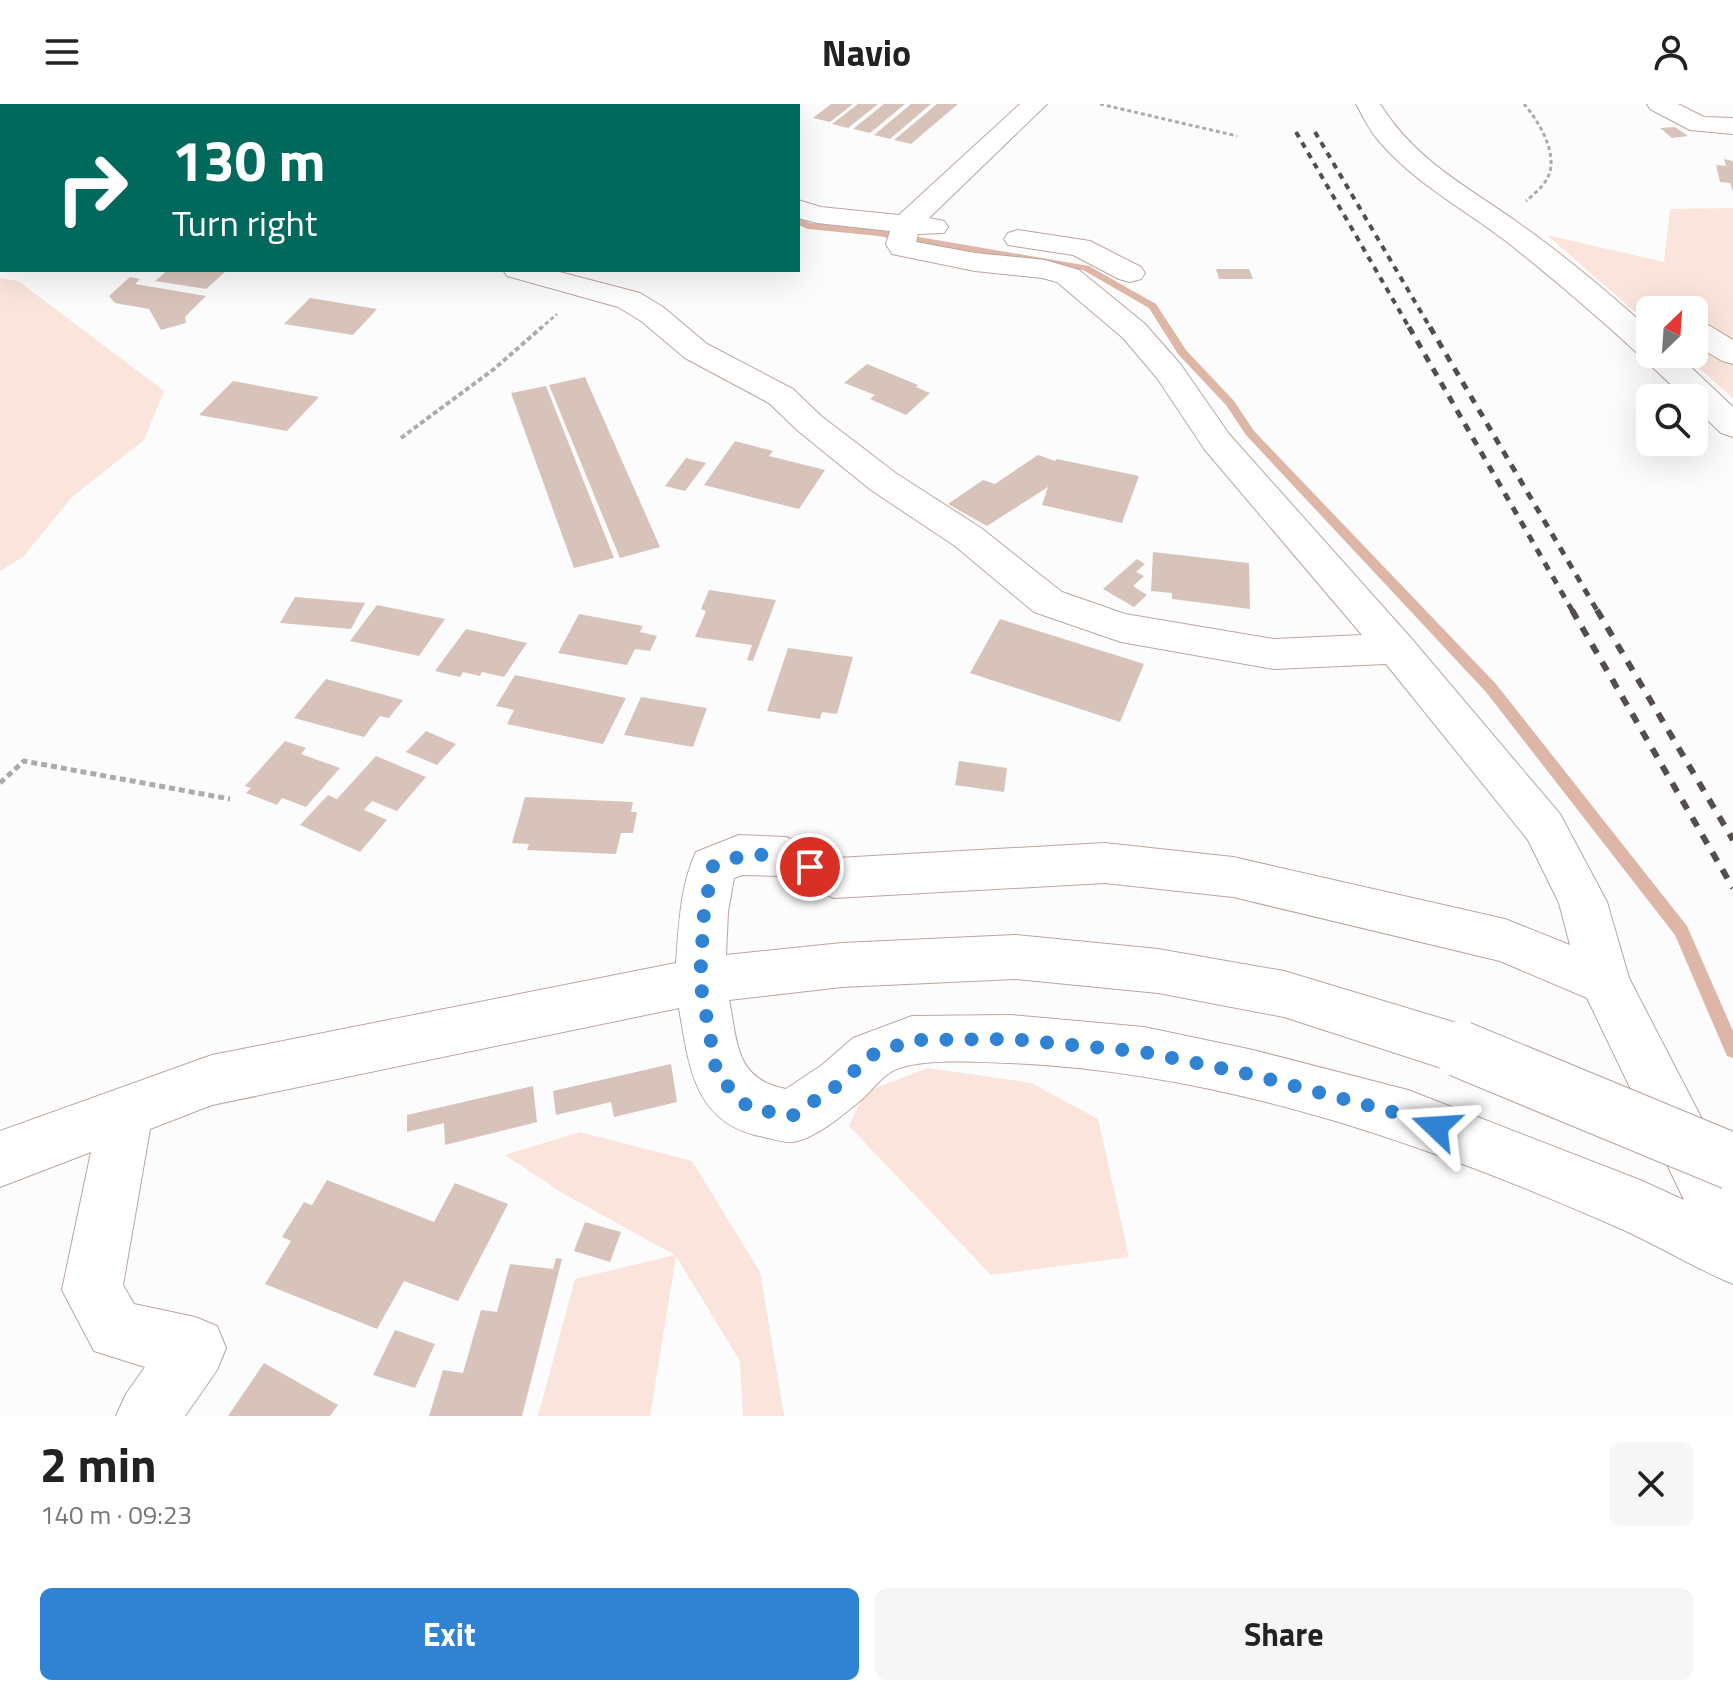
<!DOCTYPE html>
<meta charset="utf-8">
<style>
:root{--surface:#fff;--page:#f6f6f6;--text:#222;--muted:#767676;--accent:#2f83d2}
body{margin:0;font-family:"Titillium Web",sans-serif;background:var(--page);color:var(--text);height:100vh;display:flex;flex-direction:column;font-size:30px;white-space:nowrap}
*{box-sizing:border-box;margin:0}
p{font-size:26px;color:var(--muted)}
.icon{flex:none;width:44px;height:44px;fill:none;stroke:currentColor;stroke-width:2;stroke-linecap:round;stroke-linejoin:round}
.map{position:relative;height:1312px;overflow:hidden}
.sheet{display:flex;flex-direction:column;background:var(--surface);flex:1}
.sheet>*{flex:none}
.guide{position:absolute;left:0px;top:0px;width:800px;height:168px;box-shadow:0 8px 32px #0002;background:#00695c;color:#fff;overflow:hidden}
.needle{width:52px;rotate:25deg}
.fabs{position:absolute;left:1636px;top:192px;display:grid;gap:16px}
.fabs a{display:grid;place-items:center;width:72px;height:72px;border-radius:12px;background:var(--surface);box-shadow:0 8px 32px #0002;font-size:40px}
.pin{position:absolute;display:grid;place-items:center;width:68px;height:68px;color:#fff;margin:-34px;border:4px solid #fff;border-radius:50%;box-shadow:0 2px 8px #0007}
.me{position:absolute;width:88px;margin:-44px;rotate:290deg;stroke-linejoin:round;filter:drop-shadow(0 0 6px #0008)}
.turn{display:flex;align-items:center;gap:28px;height:168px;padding:0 40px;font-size:36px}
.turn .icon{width:104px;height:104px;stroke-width:2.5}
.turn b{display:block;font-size:56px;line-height:68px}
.round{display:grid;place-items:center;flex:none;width:84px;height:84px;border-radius:12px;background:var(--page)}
.headline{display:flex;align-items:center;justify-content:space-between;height:136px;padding:0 40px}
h1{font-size:48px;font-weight:700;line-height:60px}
.primary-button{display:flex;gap:16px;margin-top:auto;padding:16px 40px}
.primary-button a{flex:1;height:92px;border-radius:12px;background:var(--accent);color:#fff;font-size:32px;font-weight:700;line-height:92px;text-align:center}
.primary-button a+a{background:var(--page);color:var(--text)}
header{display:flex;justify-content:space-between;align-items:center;height:104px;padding:0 40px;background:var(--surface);font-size:36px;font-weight:700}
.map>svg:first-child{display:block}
</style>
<header><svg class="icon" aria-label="menu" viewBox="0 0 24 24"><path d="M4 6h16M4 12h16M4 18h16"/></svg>Navio<svg class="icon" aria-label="person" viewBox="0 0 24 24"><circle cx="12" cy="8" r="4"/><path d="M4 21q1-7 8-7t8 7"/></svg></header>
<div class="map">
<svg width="1733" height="1312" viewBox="0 0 1733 1312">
<rect width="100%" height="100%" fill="#fcfcfc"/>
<g fill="#fae4dc">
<polygon points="1733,104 1733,294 1683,250 1694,250 1694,206 1650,206 1650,221 1547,131 1664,158 1670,105"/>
<polygon points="0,174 18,177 164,287 144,336 72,393 23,453 0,467"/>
<polygon points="928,964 1031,979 1098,1015 1129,1153 991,1171 849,1022 865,988"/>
<polygon points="580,1028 692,1057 760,1168 784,1312 743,1312 740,1257 676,1152 650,1312 538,1312 575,1175 675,1151 564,1090 505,1051"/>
</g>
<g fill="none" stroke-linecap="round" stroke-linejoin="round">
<g fill="#deb6a7" fill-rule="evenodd">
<polygon points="676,0 685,0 686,2 678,2"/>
<polygon points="798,114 810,119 878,126 1089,162 1156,200 1186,246 1234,297 1254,327 1496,580 1687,822 1733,927 1733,954 1727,952 1675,831 1486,588 1246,331 1226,301 1178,250 1149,204 1083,166 878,132 808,125 798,121"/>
</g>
</g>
<g fill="#d8c3bb">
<polygon points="831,0 853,0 830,18 813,14"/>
<polygon points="858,0 878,0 848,24 832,20"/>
<polygon points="884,0 905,0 870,29 853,25"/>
<polygon points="911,0 931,0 890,35 874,31"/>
<polygon points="937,0 958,0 911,40 894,36"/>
<polygon points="1675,23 1688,32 1672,34 1660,24"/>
<polygon points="1724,55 1733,57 1733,88 1730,79 1720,78 1716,61 1726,62"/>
<polygon points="1216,165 1249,165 1253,175 1219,175"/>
<polygon points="168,166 220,166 226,167 206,185 155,177"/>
<polygon points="130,173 140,175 135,180 206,192 185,213 186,219 161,226 149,205 115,199 109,192"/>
<polygon points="310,194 377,205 353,231 284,220"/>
<polygon points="867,260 918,281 916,283 930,289 906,311 870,295 875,291 844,279"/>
<polygon points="585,273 660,443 620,454 549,281"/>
<polygon points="233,277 319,293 287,327 199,311"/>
<polygon points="546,282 614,454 574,464 511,289"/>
<polygon points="735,337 773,347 769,352 825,366 799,405 704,381"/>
<polygon points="1038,351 1055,357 1057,355 1139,372 1122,419 1042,401 1048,383 987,422 948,400 983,376 995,380"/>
<polygon points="686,354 706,359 685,387 665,382"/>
<polygon points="1153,448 1249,459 1250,505 1172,495 1172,489 1151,487"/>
<polygon points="1137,455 1145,460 1136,468 1144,472 1133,482 1147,491 1134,503 1103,485"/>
<polygon points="709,486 776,496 753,557 747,556 752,541 695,533 706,507 701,505"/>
<polygon points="295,493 365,499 351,525 280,519"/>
<polygon points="377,501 445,515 419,552 350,537"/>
<polygon points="579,510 643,522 640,528 657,532 650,547 635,545 627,561 558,549"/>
<polygon points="1000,515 1144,560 1120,618 970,569"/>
<polygon points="466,525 527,539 504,573 482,568 480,572 463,568 460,573 435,567"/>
<polygon points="788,544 853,553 837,610 822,608 820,615 767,607"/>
<polygon points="515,571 626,594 603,640 507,620 514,606 496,602"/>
<polygon points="326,575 403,596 389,614 380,612 364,633 294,614"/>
<polygon points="641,593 707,604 693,643 624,631"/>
<polygon points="426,627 456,640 437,661 406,648"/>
<polygon points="285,637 306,644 301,650 340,664 306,703 282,694 277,701 246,689 251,684 245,682"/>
<polygon points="376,652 426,673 397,707 372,697 364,706 387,716 360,748 300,721 328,691 337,695"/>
<polygon points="959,657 1007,664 1004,688 955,681"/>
<polygon points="525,693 633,698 631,708 637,708 633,729 621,729 616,750 527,746 529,740 512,739"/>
<polygon points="671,960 677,998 614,1013 611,998 556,1011 553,987"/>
<polygon points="533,982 537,1018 445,1041 444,1019 407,1028 407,1011"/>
<polygon points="327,1076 434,1118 455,1079 508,1100 458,1197 404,1177 377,1225 265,1180 291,1137 282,1133 304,1098 312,1101"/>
<polygon points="585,1118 621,1128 610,1158 574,1147"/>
<polygon points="556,1154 562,1155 522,1312 429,1312 443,1266 463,1269 481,1206 497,1208 510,1160 553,1165"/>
<polygon points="395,1226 435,1240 415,1284 373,1271"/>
<polygon points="264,1259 338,1301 330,1312 228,1312"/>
</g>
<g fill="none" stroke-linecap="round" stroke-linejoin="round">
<g stroke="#bba69e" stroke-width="2">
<g id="minor">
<polygon points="288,0 312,0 313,2 287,2"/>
<polygon points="684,0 709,0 711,2 685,2"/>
<path d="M 1020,0 L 1047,0 L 929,114 L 944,117 L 948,123 L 944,129 L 918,130 L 916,138 L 975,149 L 1045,156 L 1079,166 L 1145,220 L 1181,261 L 1229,330 L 1411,534 L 1560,710 L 1607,798 L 1629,874 L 1733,1075 L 1733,1180 C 1694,1164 1658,1141 1619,1124 C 1428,1040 1222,968 1010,959 C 980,958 916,953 891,968 C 879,975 871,988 860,997 C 843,1011 816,1034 793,1038 C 785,1039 772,1035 764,1033 C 694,1020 689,963 679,904 L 212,1001 L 150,1025 L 123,1181 L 134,1200 L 195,1213 L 217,1222 L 226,1244 L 217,1266 L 185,1312 L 116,1312 L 126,1290 L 145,1263 L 94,1247 L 62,1186 L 91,1048 L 0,1083 L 0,1027 L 212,951 L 676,859 C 679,822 680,782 696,748 L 739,731 L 786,733 L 837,754 L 1105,739 L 1233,753 L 1505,815 L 1570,841 L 1559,799 L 1528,736 L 1386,560 L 1274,565 L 1121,538 L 1034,508 L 955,442 L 871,386 L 797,326 L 769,299 L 685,254 L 641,217 L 618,203 L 507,172 L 503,166 L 552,166 L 640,189 L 663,203 L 707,240 L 793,285 L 821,312 L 897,370 L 981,424 L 1062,488 L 1125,510 L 1274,535 L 1362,531 L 1205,346 L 1157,274 L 1123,234 L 1057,178 L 1042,174 L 975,167 L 892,150 L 886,140 L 890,127 L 817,119 L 798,114 L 798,96 L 821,103 L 899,111 ZM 742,771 L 782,772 L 834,794 L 1105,779 L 1233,793 L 1500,857 L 1587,894 L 1684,1096 L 1640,1076 L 1408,986 L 1253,946 L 1144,923 L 1011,911 L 912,912 L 853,934 L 822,961 L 786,985 C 735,975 738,940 729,896 L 842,883 L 1015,875 L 1158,889 L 1284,913 L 1460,970 L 1479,962 L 1486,945 L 1479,928 L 1460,920 L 1284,867 L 1158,845 L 1015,831 L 842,839 L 726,851 L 728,808 L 734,774 Z"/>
<path d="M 1356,0 L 1380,0 C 1416,57 1465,81 1517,118 C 1564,151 1608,188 1650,226 L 1650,250 L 1677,250 L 1733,303 L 1733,333 L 1721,329 L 1694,303 L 1694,294 L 1685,294 C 1628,239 1569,187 1507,138 C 1463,104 1414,79 1378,36 C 1369,26 1363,12 1356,0 Z"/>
<polygon points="1647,0 1678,0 1704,13 1733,14 1733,30 1690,26 1650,5"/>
<polygon points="2,14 2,31 0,32 0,15"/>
<rect x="0" y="57" width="2" height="16"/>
<polygon points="1018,126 1090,137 1141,163 1145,169 1141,175 1130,178 1119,175 1073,151 1008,141 1004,135 1008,129"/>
<polygon points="1694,217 1705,219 1733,236 1733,260 1722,257 1694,240"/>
</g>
</g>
<g stroke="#adaaaa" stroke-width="3" stroke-dasharray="4 3" stroke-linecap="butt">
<polyline points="1100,0 1237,32"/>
<path d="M 1524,0 C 1538,16 1559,50 1548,73 C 1544,82 1534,90 1526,97"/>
<polyline points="540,225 557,210"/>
</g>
<polyline stroke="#adaaaa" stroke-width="4" stroke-dasharray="5 3" stroke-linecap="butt" points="401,334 494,265 542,223"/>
<polyline stroke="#adaaaa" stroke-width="5" stroke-dasharray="6 4" stroke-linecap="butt" points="0,679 24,657 230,695"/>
<use href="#minor" fill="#fff" fill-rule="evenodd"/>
<g stroke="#534d4c" stroke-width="4" stroke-dasharray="6 6" stroke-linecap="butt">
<polyline points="1296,28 1410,225"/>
<polyline points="1315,28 1431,225"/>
</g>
<g stroke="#534d4c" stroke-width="5" stroke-dasharray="8 8" stroke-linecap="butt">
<polyline points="1409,223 1573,508"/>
<polyline points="1430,223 1598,508"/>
</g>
<g stroke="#534d4c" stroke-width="6" stroke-dasharray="10 10" stroke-linecap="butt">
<polyline points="1572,506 1733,784"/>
<polyline points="1597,506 1733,736"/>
</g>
<g stroke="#bba69e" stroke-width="58" stroke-linecap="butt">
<polyline id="minor-bridge" points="1460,945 1733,1058"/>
</g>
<use href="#minor-bridge" stroke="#fff" stroke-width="56"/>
</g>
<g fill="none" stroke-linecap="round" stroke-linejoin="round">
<path stroke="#2f83d2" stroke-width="14" stroke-dasharray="0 25.2" d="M 810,763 C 774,748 749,746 713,762 L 704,808 L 700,877 L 717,971 L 749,1004 L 792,1012 L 841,979 L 872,951 L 912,936 L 1011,935 L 1144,948 L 1253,971 L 1408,1012 L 1436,1023"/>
</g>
</svg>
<div class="fabs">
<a><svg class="needle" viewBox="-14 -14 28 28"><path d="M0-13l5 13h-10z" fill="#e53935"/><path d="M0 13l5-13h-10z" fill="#767676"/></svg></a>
<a><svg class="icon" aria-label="search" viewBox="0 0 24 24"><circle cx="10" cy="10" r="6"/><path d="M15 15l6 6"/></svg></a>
</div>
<div class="pin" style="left:810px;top:763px;background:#d93025"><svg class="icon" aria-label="arrive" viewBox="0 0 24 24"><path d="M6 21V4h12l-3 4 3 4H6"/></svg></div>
<svg class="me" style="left:1436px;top:1023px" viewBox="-20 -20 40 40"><path d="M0-17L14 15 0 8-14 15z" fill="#2f83d2" stroke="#fff" stroke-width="4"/></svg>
<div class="guide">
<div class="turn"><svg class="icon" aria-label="right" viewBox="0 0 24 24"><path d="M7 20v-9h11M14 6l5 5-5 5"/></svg><div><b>130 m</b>Turn right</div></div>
</div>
</div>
<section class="sheet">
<div class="headline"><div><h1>2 min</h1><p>140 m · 09:23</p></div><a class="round"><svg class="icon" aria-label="close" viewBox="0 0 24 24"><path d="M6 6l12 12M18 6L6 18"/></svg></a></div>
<div class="primary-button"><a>Exit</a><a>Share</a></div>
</section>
